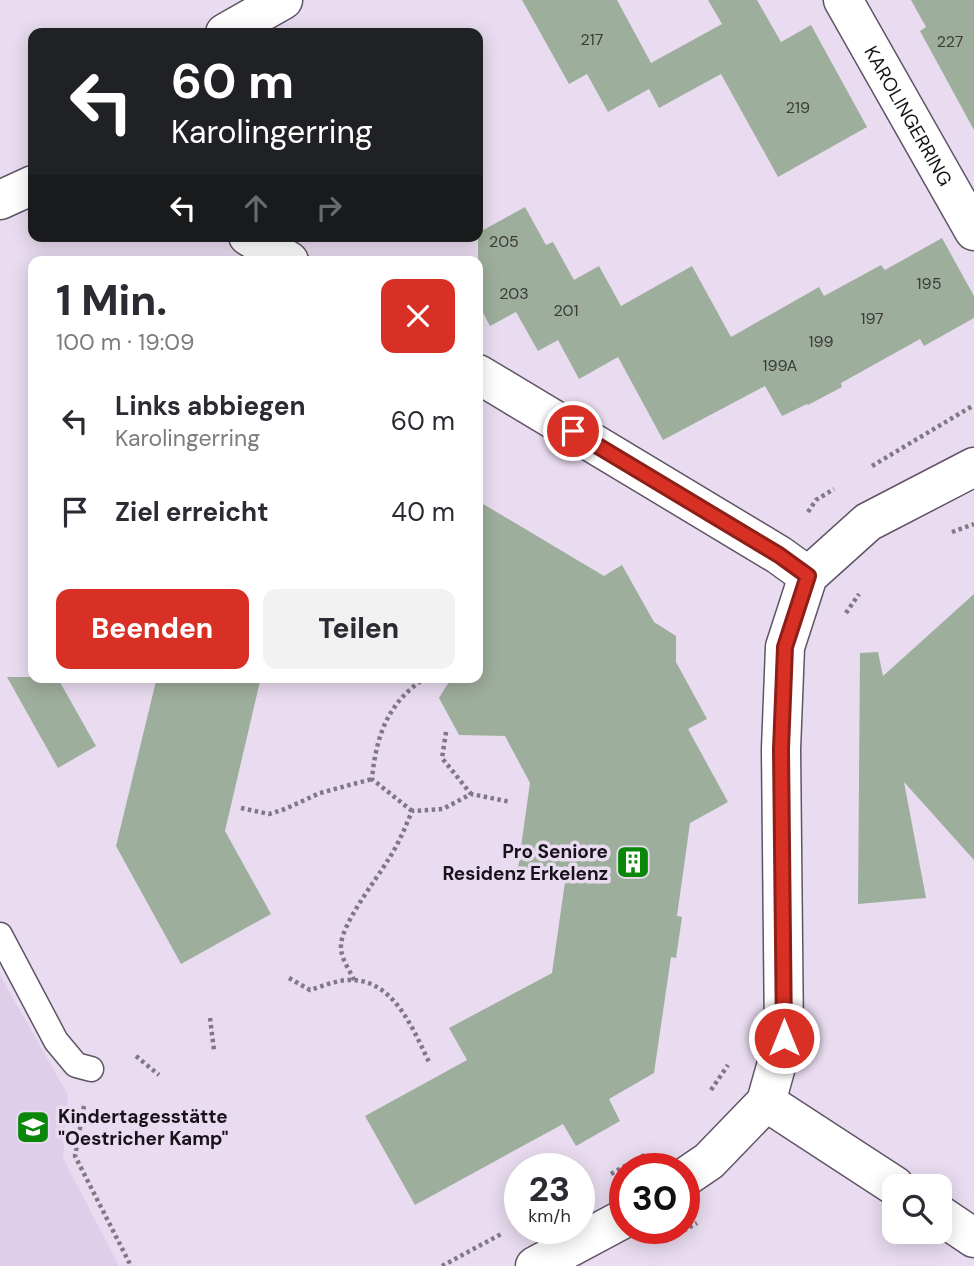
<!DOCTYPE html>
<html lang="de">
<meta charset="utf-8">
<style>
:root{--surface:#fff;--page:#f2f2f3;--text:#2b2b33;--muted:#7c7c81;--accent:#d93025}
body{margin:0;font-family:"DM Sans",sans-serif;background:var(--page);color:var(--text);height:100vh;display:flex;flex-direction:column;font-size:26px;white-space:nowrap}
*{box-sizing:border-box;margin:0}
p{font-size:23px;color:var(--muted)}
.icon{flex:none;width:38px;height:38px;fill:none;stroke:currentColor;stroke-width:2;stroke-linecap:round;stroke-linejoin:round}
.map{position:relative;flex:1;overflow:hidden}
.panel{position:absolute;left:28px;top:256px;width:455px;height:427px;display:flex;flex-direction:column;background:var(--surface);border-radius:14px;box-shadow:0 4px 18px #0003}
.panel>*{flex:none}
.hud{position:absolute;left:28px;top:28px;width:455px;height:214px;border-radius:14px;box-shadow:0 4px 18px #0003;background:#202124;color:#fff;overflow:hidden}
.controls{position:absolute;left:882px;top:1174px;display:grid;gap:14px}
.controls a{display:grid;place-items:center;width:70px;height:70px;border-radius:14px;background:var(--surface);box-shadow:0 4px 18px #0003;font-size:35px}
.speed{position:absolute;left:504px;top:1153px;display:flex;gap:14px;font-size:35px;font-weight:700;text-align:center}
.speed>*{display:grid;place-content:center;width:91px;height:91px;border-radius:50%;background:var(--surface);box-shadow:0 4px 18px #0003;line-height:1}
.speed small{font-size:18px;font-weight:400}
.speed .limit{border:10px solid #d22;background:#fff;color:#111}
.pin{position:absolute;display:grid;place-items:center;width:60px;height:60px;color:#fff;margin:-30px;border:4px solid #fff;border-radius:50%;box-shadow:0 2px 7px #0007}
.me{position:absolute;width:77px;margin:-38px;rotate:0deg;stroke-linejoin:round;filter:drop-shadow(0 0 5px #0008)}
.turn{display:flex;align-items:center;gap:24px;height:147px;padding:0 28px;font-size:32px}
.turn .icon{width:91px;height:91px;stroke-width:2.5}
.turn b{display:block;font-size:49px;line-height:60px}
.lanes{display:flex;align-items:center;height:66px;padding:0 28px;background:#0003;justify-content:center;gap:35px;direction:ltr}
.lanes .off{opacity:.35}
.round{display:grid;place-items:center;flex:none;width:74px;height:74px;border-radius:14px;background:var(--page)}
.head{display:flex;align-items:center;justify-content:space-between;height:119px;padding:0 28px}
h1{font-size:42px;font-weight:800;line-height:52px}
.cta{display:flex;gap:14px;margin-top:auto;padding:14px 28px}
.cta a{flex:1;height:80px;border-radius:14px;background:var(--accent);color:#fff;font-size:28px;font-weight:800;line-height:80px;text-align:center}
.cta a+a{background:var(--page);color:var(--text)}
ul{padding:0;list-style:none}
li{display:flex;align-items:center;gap:21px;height:91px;padding:0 28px}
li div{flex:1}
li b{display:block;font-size:26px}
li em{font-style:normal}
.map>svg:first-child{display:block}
</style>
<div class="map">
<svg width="974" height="1266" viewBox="0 0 974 1266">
<rect width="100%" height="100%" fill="#e9dcf0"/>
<polygon fill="#dfcee9" points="0,975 68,1095 63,1158 119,1266 0,1266"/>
<g fill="#9eae9c">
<polygon points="522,0 617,0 651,63 722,24 708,0 757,0 781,42 811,25 867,127 778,177 721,74 659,108 649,89 608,112 587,74 569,84"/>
<polygon points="911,0 974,0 974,130 920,31 926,27"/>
<polygon points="525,207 546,245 553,242 574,280 599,266 621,306 692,266 731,337 819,287 824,296 881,265 885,270 942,238 974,296 974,318 924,346 920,339 841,383 842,387 808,405 807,404 782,416 765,386 663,440 618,357 579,379 558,340 538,351 516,312 490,326 478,303 478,233"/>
<polygon points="478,501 604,576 622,565 654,622 676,636 676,662 707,719 688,729 728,802 690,823 677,916 682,917 676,958 671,957 654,1073 609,1099 620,1121 576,1146 563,1124 415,1205 365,1116 467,1060 449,1028 552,973 566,875 518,868 530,783 505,736 459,735 439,698 452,677 478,677"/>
<polygon points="974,594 974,860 904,782 926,898 858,904 860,653 878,652 883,676"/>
<polygon points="7,677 57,677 96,746 58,768"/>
<polygon points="157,677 261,677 225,831 271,914 181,964 116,846"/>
</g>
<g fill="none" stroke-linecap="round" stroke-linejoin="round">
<g stroke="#5f5465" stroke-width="27">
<polyline id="service" points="0,935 56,1041 76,1065 91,1069"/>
</g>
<g stroke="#5f5465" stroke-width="41">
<g id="minor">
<path id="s1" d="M 843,0 L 974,231"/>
<polyline points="225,33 283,0"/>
<polyline points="0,200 33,185"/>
<polyline points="248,236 289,261"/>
<polyline points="478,374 779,555 808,576"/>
<polyline points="766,1102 895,1186"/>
<polyline points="684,1178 709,1161 766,1102 784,1038 781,749 785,647 808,576 868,522 974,467"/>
<polyline points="940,1215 974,1238"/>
<polyline points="535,1266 625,1218"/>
</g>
</g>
<g stroke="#817885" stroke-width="4.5" stroke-dasharray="3.5 3.5" stroke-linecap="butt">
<polyline points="872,466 974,405"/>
<polyline points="808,512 816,500 834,489"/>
<polyline points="952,532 974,524"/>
<polyline points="846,613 859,594"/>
<polyline points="446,732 442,758 471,794"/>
<polyline points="241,808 269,814 285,809 320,793 372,779"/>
<path d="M 412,811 L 372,779 C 376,736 388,701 427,677"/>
<path d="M 289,978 L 310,990 C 323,986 339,979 353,980 C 396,982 414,1032 430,1064"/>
<path d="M 354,980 C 349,969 340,957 341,945 C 342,923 376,880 388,860 C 398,845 405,828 412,811 L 443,809 L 471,794 L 511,802"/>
<polyline points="210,1018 214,1050"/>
<polyline points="136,1056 159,1075"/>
<polyline points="711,1090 728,1065"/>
<polyline points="84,1106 75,1156 131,1266"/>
<polyline points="611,1174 646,1154"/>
<polyline points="665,1241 697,1223"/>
<polyline points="442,1266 503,1233"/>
</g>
<use href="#service" stroke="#fff" stroke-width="24"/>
<use href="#minor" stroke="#fff" stroke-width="38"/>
</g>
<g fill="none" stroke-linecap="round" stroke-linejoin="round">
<g stroke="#8d1f18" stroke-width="18">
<polyline id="route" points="573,431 779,555 808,576 785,647 781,749 784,1038"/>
</g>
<use href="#route" stroke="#d93025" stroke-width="12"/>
</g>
<defs>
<g id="building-square" transform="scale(1.75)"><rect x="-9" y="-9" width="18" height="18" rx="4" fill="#098709" stroke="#e9dcf0"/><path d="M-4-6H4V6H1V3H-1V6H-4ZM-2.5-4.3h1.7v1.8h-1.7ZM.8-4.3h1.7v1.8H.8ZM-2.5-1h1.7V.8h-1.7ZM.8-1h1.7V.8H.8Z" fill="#fff"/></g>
<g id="school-square" transform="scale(1.75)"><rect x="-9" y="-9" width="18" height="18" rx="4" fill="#098709" stroke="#e9dcf0"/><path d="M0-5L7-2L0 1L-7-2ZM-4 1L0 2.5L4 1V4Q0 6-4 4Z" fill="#fff"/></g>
</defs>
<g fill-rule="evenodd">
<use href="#building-square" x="633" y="862"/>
<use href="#school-square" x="33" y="1127"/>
</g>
<g text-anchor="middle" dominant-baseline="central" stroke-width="7" stroke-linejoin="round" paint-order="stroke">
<g font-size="16" fill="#3a3a3a">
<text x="592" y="39">217</text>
<text x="950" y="41">227</text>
<text x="798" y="107">219</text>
<text x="504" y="241">205</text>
<text x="929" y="283">195</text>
<text x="514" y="293">203</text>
<text x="566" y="310">201</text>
<text x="872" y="318">197</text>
<text x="821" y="341">199</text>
<text x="780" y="365">199A</text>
</g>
<g font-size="19" fill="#18131a" stroke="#e9dcf0">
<text stroke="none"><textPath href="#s1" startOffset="133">KAROLINGERRING</textPath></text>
</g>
<g font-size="19" font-weight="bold" fill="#18131a" stroke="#e9dcf0" text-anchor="end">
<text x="608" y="851">Pro Seniore<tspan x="608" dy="22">Residenz Erkelenz</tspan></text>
<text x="58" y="1116" text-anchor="start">Kindertagesstätte<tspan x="58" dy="22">"Oestricher Kamp"</tspan></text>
</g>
</g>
</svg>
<div class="controls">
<a><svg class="icon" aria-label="search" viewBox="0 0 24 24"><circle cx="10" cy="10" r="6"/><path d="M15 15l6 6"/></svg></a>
</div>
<div class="speed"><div>23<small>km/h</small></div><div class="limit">30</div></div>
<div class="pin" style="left:573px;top:431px;background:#d93025"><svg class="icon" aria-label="arrive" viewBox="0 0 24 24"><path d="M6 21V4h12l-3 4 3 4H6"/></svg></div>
<svg class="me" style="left:784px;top:1038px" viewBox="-20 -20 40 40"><circle r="17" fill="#d93025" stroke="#fff" stroke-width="3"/><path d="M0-11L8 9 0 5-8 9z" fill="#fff"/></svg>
<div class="hud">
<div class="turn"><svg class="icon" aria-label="left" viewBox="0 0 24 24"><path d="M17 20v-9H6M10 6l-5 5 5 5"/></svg><div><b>60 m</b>Karolingerring</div></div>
<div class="lanes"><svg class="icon" aria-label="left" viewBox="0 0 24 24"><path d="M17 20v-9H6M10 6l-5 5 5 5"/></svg><svg class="icon off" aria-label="ahead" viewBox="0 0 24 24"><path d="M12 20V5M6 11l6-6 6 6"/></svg><svg class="icon off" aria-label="right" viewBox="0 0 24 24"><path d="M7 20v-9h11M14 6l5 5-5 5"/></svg></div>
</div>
<section class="panel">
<div class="head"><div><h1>1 Min.</h1><p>100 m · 19:09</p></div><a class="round" style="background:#d93025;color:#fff"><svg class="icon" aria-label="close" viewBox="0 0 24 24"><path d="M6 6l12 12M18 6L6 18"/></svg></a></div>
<ul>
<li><svg class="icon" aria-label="left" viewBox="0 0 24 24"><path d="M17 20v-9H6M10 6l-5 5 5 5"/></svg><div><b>Links abbiegen</b><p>Karolingerring</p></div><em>60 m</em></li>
<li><svg class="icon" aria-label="arrive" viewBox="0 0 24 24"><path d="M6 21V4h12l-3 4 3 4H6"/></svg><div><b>Ziel erreicht</b></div><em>40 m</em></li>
</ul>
<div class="cta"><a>Beenden</a><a>Teilen</a></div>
</section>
</div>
